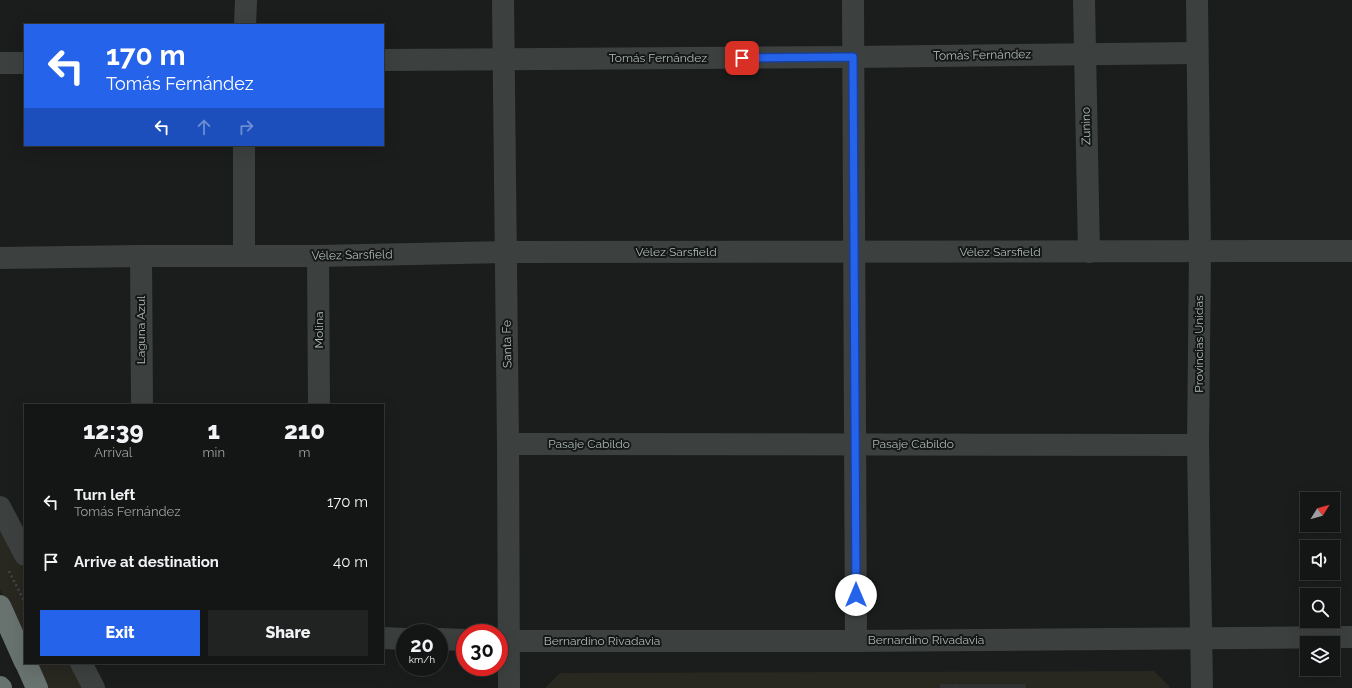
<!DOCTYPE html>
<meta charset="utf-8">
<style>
:root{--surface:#141615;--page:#212322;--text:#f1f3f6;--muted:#9d9fa0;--line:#333534;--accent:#2563eb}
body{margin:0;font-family:Raleway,sans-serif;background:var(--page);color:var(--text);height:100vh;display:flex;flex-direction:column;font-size:15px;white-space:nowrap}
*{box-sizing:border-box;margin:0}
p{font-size:13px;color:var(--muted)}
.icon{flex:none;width:22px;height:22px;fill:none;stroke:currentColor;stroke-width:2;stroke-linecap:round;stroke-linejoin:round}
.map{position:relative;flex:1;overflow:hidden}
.panel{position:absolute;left:24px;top:404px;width:360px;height:260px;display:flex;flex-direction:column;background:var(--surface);border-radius:0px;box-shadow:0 4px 16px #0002,0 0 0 1px var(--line)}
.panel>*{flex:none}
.hud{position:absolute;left:24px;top:24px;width:360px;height:122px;border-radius:0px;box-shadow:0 4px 16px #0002,0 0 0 1px var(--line);background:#2563eb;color:#fff;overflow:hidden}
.needle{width:26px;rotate:53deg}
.tools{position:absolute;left:1300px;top:492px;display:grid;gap:8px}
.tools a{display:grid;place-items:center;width:40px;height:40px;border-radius:0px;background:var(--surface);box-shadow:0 4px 16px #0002,0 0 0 1px var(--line);font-size:20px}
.speed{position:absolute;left:396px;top:624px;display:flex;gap:8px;font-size:20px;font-weight:700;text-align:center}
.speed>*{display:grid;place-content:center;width:52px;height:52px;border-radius:50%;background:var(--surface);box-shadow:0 4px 16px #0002,0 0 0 1px var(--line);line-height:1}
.speed small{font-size:10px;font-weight:400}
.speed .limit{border:6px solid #d22;background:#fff;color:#111}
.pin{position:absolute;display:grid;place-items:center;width:34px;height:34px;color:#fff;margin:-17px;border-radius:8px;box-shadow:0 2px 6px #0006}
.me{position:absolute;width:44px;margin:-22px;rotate:0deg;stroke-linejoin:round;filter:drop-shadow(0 0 3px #0008)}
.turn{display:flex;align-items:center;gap:14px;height:84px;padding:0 16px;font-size:18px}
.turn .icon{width:52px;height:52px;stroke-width:2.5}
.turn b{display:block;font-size:28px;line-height:34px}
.lanes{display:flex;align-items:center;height:38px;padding:0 16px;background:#0003;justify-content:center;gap:20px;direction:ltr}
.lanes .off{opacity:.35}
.eta{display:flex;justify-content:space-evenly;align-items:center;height:68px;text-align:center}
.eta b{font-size:24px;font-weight:800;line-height:28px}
.primary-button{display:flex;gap:8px;margin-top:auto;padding:8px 16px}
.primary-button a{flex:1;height:46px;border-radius:0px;background:var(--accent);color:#fff;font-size:16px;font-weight:800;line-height:46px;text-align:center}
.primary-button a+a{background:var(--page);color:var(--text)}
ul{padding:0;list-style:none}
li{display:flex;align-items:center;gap:12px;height:60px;padding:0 16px}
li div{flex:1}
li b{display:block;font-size:15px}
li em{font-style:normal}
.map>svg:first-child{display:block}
</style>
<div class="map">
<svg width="1352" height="688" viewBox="0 0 1352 688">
<rect width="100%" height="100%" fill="#1a1d1c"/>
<g fill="#282720">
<polygon points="0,523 25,573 25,644 0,589"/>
<polygon points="34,663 70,663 83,688 45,688"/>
<polygon points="1154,671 1169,686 1169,688 545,688 560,673"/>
</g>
<g fill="#2d3030" stroke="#343838">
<rect x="941" y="685" width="14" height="3"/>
<rect x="955" y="685" width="70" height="3"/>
</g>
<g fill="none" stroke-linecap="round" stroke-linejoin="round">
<polyline stroke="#424845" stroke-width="2.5" stroke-dasharray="2 3" stroke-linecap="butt" points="9,571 25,603"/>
<g stroke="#3c4140" stroke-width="22">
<polyline points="503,0 508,444 509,688"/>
<polyline points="853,0 856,641"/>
<polyline points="1084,0 1089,252"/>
<polyline points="1197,0 1200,252 1198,445 1202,688"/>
<polyline points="245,25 246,0"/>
<polyline points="383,60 853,57 1197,53"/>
<polyline points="0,63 25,63"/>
<polyline points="244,145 244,256"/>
<polyline points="141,256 142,405"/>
<polyline points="318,256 319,405"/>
<polyline points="0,258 141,256 318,256 506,252 1352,251"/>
<polyline points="508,444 1198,445"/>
<polyline points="0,507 25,555"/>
<polyline points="383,638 405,639"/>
<polyline points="439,639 465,640"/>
<polyline points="499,641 856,641 1352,637"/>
<polyline points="81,663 94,688"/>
</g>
<g stroke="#68726e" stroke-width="22">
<polyline points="0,606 25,662"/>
<polyline points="26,663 37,688"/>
<polyline points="0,687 1,688"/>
</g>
</g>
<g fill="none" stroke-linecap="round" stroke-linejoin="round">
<g stroke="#184099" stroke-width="10">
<polyline id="route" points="742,58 853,57 856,595"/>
</g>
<use href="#route" stroke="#2563eb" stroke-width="7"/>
</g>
<g text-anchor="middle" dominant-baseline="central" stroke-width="4" stroke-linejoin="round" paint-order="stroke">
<g font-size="12" fill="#aebbb5" stroke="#151817">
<text transform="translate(982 55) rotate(-1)">Tomás Fernández</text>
<text x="658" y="58">Tomás Fernández</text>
<text transform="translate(1086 126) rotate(-91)">Zunino</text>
<text x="676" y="252">Vélez Sarsfield</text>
<text x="1000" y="252">Vélez Sarsfield</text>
<text transform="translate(352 255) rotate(-1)">Vélez Sarsfield</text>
<text transform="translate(141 330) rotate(-90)">Laguna Azul</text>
<text transform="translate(319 330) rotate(-90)">Molina</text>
<text transform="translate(507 344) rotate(-91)">Santa Fe</text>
<text transform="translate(1199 344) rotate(-90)">Provincias Unidas</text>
<text x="589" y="444">Pasaje Cabildo</text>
<text x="913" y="444">Pasaje Cabildo</text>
<text x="926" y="640">Bernardino Rivadavia</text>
<text x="602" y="641">Bernardino Rivadavia</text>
</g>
</g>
</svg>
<div class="tools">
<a><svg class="needle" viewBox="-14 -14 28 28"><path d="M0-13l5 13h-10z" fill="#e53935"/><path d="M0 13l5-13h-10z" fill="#9d9fa0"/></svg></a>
<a><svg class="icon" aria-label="sound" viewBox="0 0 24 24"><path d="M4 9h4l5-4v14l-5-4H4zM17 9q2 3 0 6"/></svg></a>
<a><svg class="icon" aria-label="search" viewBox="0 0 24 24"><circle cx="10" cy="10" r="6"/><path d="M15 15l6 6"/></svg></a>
<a><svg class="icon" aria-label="layers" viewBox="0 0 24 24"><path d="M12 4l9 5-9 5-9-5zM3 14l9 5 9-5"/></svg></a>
</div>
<div class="speed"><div>20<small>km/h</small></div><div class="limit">30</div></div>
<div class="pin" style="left:742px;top:58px;background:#d93025"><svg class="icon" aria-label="arrive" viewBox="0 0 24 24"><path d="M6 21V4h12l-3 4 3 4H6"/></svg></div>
<svg class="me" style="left:856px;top:595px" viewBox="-20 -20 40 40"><circle r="19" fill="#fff"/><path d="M0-13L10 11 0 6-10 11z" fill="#2563eb"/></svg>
<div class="hud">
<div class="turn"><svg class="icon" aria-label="left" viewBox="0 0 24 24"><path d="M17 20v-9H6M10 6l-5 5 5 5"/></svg><div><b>170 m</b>Tomás Fernández</div></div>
<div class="lanes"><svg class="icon" aria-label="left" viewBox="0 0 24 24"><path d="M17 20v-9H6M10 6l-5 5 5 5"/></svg><svg class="icon off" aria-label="ahead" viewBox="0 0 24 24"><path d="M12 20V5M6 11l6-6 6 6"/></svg><svg class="icon off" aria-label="right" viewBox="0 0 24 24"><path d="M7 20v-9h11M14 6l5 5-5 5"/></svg></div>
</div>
<section class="panel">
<div class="eta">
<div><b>12:39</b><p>Arrival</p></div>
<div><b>1</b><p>min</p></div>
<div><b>210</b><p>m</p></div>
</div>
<ul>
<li><svg class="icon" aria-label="left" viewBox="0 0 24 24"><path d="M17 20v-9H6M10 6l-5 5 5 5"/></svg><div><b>Turn left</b><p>Tomás Fernández</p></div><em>170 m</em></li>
<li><svg class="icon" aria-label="arrive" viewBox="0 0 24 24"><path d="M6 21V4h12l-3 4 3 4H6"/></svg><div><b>Arrive at destination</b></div><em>40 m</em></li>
</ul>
<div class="primary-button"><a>Exit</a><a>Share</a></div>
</section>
</div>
